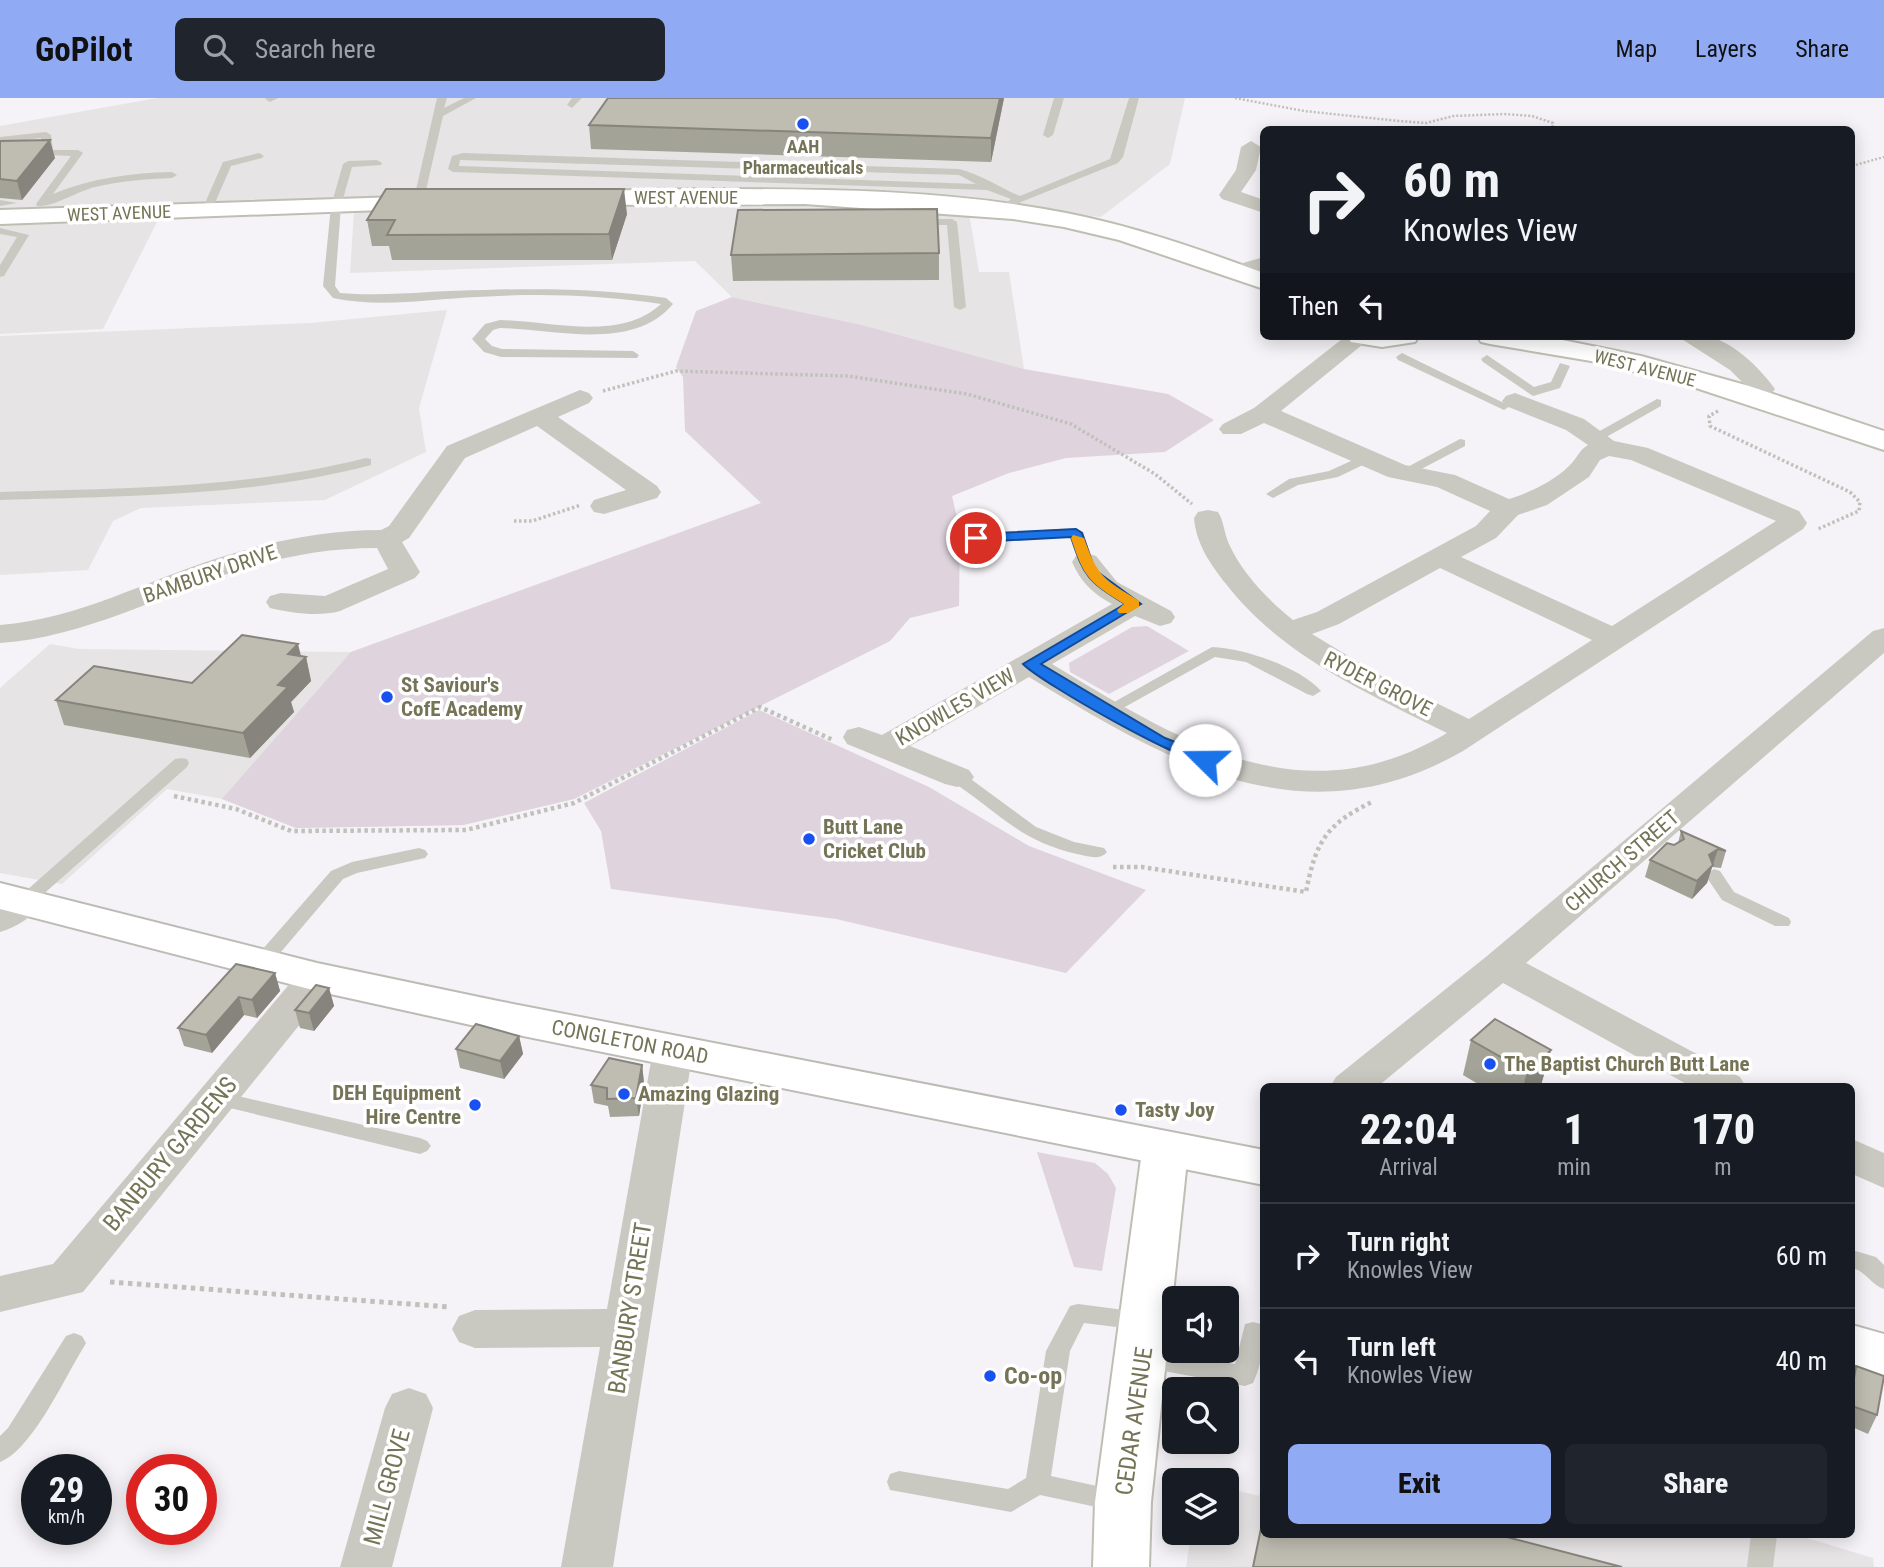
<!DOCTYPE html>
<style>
:root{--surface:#171b24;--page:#20242c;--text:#f1f3f6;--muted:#9ea1a6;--line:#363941;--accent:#90aaf4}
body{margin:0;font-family:"Roboto Condensed",sans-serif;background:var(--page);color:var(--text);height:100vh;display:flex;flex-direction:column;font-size:26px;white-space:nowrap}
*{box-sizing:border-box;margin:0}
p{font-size:23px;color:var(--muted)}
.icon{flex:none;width:38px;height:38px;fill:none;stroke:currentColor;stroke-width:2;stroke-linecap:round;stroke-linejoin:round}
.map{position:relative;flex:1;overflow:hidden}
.side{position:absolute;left:1260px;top:985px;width:595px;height:455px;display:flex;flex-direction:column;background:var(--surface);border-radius:10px;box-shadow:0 4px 18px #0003}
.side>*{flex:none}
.top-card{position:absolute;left:1260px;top:28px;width:595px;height:214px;border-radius:10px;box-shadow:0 4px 18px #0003;background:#171b24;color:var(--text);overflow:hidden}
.fabs{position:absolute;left:1162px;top:1188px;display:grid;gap:14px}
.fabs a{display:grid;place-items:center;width:77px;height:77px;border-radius:10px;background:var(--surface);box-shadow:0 4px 18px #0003;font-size:35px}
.speed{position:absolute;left:21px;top:1356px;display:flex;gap:14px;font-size:35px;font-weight:700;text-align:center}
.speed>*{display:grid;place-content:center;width:91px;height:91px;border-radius:50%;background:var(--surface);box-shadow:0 4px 18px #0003;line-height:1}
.speed small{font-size:18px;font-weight:400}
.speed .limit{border:10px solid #d22;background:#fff;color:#111}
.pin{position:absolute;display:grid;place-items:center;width:60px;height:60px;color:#fff;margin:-30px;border:4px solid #fff;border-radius:50%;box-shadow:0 2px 7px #0007}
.me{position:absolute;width:77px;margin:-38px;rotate:292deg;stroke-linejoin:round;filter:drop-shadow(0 0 5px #0008)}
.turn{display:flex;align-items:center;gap:24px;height:147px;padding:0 28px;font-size:32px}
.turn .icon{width:91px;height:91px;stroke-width:2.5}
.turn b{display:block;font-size:49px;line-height:60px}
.then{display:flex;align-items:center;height:66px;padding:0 28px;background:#0003;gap:14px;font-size:26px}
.eta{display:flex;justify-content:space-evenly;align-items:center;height:119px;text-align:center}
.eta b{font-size:42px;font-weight:800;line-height:49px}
.cta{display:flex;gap:14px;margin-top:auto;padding:14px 28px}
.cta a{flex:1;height:80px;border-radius:10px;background:var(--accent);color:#111;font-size:28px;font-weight:800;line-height:80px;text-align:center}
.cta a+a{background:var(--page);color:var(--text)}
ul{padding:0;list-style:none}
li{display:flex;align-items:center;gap:21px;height:105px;padding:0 28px;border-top:2px solid var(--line)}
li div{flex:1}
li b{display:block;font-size:26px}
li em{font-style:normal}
header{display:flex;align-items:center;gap:42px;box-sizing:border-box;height:98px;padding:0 35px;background:var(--accent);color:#111}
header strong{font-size:33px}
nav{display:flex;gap:38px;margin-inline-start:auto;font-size:24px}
.search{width:490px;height:63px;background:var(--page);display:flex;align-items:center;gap:18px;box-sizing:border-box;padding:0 24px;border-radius:10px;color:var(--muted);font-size:26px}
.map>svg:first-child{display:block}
</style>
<header>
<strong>GoPilot</strong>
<div class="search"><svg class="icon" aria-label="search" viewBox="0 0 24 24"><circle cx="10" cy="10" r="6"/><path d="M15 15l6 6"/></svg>Search here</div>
<nav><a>Map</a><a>Layers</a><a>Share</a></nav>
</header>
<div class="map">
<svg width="1884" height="1469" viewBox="0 0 1884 1469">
<rect width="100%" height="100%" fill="#f5f3f7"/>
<g fill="#e6e4e4">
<polygon points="157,0 1185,0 1170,66 1101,119 859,93 664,90 0,112 0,28"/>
<polygon points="751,103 969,115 979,174 1009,174 1024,271 862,227 732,199 695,163 350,175 354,114"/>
<polygon points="158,122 103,231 0,236 0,126"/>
<polygon points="447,212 419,310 426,354 325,402 141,410 113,423 88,472 0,477 0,238 310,225"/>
<polygon points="762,405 890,543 574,701 463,727 296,730 222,701 167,691 62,786 0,775 0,590 50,546 79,551 351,554"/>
<polygon points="1263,1377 1264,1437 1797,1437 1873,1460 1874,1469 1186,1469 1191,1435 1227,1435 1227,1390 1259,1398"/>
</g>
<g fill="#dfd4dd">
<polygon points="732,199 862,227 1024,271 1168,296 1214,322 1165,354 1066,360 1009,375 952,398 960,433 959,508 910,520 890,543 574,701 463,727 296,730 222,701 351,554 761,405 685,333 683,279 676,269 696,213"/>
<polygon points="1147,528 1189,553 1109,596 1070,574 1069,565 1132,529"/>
<polygon points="759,612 929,689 1029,748 1146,792 1066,875 836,821 611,791 601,733 584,705"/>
<polygon points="1037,1054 1095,1065 1108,1076 1116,1090 1102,1173 1074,1169"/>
</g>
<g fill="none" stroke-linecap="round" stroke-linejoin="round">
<g stroke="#bfbeb3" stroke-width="4">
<g id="secondary">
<path d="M 712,91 C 829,91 950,92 1066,115 C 1133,128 1199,151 1264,175 L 1264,191 L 1119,142 L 1064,129 L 1013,121 L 805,106 L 572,107 L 561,100 L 572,93 Z"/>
<polygon points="428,98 439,105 436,110 0,126 0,112"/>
<polygon points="1347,238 1419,238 1415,244 1382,249 1351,244"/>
<polygon points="1477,238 1543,238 1641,258 1749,288 1884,333 1884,352 1681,285 1591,263 1490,246 1481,244"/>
<polygon points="1165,1036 1181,1041 1188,1053 1151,1404 1149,1469 1093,1469 1095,1404 1142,1053 1149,1041"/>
</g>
</g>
<g stroke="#bcbcb4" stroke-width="4">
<g id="highway">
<polygon points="0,785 317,865 498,903 1264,1052 1264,1087 498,933 317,893 0,811"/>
<polygon points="1852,1227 1884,1236 1884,1278 1852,1269"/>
</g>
</g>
<g stroke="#c1c1bb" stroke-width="2.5" stroke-dasharray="2 2" stroke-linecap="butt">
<polyline points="1235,0 1304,13 1399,23 1426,25 1453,18 1504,16 1532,18 1553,25 1552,32"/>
<polyline points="1852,68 1884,59"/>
</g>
<g stroke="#c1c1bb" stroke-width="3.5" stroke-dasharray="2.5 2.5" stroke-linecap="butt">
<polyline points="603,293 676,273 848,278 967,296 1071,326 1155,376 1192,406"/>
<polyline points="1718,313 1709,318 1710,328 1850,394 1860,404 1859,413 1818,431"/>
<polyline points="514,423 532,423 581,407"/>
</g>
<g stroke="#c1c1bb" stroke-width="4.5" stroke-dasharray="3.5 3.5" stroke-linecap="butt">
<polyline points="174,698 236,711 291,733 466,732 574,705 760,609 833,642"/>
<path d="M 1113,769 L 1142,769 L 1306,794 C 1316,743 1326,726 1374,703"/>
</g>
<polyline stroke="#c1c1bb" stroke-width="5" stroke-dasharray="4.5 4.5" stroke-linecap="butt" points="110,1184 450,1209"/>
<g fill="#cac9c1" fill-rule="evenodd">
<polygon points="278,0 270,4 265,1 266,0"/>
<polygon points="437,0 447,0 444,10 464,0 476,0 443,18 423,105 418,108 413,105"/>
<polygon points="572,0 582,0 572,10 567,7"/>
<polygon points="1054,0 1064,0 1053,37 1048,40 1043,37"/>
<path d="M 1129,0 L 1139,0 L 1123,59 L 1118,65 L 1011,108 L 1006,105 L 1011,101 L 987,92 L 453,74 L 448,71 L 452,58 L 463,55 L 959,71 C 980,76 1000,90 1020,98 L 1110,61 ZM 460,62 L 959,77 L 976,86 L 459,68 Z"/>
<path d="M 46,34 L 51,37 L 53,52 L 78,52 L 83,55 L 53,96 C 91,80 131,75 172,74 L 177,77 L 172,80 C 146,81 120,83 95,89 C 78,93 52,110 37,108 L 36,106 L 71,58 L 48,57 L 42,52 L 41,40 L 0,45 L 0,39 Z"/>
<polygon points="259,55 264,58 262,60 231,68 212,112 203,114 202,112 223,64"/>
<path d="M 377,62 L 382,65 L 381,67 L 352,69 L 341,108 L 335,188 L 340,195 C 389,199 436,192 485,192 C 546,190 606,191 666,200 L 673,206 C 633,254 554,231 500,230 L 493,232 L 485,241 L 492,248 L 502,251 L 633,253 L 639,257 L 637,260 L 501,259 L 484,254 L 472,241 L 485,226 L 500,222 C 551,223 620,244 661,206 C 600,197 539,195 478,199 C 431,201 379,210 333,200 L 323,188 L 331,108 L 343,66 L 348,63 Z"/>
<polygon points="0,102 17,105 0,108"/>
<polygon points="952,121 957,124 966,209 960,212 954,209 947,127 916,127 911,124 916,121"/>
<polygon points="0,130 29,137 4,178 0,179 0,167 17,139 0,136"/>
<polygon points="1402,255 1510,308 1504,312 1398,262 1396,259"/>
<polygon points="1487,257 1534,289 1551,284 1560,265 1570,268 1560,290 1533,298 1483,264 1481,261"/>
<polygon points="1657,301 1661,302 1661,308 1601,342 1591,342 1589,339"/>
<polygon points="1460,341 1465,342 1465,348 1412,376 1407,377 1400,373"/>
<polygon points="1366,356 1373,360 1371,363 1338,379 1298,387 1273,400 1266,396 1289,381 1329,373"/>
<path d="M 366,360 L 371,361 L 371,367 C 249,399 125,398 0,402 L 0,394 C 126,390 243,391 366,360 Z"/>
<polygon points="1076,430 1083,434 1093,464 1091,467 1081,467 1070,439 976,444 969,440 976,436"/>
<path d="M 1212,549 C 1243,550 1300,569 1321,593 L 1313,598 L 1307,596 L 1246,564 L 1215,559 L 1114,615 L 1102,615 L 1100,612 Z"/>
<polygon points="181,660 187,661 189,665 187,669 30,808 18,808 15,804 18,800 175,661"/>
<path d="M 957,674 L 968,679 L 1036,729 L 1074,744 L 1104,750 L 1107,754 C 1100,763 1087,758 1077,756 C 1017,742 998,713 951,683 L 949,679 Z"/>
<polygon points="419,750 425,752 428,756 425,760 357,775 343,781 269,868 255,868 253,864 255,860 331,773 352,764"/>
<polygon points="1714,771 1720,773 1734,794 1789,820 1791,824 1789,828 1775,828 1722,802 1705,777"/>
<polygon points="216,993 420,1040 427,1043 431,1048 427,1053 420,1056 209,1005 206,1000 209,995"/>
<path d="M 1852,1152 L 1876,1159 L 1884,1167 L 1884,1191 C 1870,1186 1866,1173 1852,1170 Z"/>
<polygon points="1078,1206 1140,1214 1148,1216 1151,1223 1148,1230 1140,1232 1084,1225 1070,1253 1051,1378 1129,1395 1133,1403 1129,1411 1120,1414 1040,1397 1011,1414 890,1392 887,1384 890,1376 899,1373 1008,1391 1026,1380 1046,1253 1070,1208"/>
<path d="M 1253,1224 L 1261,1226 C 1267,1241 1260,1271 1253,1285 L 1245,1288 L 1142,1269 L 1134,1266 L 1130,1259 L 1134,1252 L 1142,1249 L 1235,1266 L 1245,1226 Z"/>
<path d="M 74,1235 L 82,1238 L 86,1245 L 82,1252 C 64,1281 32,1352 0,1364 L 0,1338 L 8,1330 L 66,1238 Z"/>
<polygon points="1751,1437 1777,1437 1773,1469 1747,1469"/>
</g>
<g fill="#cac9c1" fill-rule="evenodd">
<polygon points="1251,43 1261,49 1256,72 1241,94 1264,102 1264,115 1222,101 1219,97 1236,72 1241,49"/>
<polygon points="1264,159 1264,173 1237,181 1226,174 1229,169"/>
<path d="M 1346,238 L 1373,238 L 1281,313 L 1405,367 L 1455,377 L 1509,401 C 1529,395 1554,383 1569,368 C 1577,361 1578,353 1588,347 L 1566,332 L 1506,308 L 1502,303 L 1506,298 L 1515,295 L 1584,321 L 1614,343 L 1648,350 L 1799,413 L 1807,425 L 1803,431 L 1463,653 C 1303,745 1168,664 1029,579 L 910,648 L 969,672 L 974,679 L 969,686 L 957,689 L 945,686 L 847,646 L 843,639 L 847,632 L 859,629 L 882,637 L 1112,506 C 1093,496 1080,483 1072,464 L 1076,458 L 1086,455 L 1096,458 L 1117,484 L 1171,513 L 1175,519 L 1171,525 L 1160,528 L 1135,518 L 1052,566 C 1178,642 1302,722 1447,635 C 1366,594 1283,559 1226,486 C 1211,467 1196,446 1194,420 L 1198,414 L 1208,412 L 1218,414 C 1224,423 1224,435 1229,446 C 1242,475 1268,502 1293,522 L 1317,514 L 1476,428 L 1490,413 L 1437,389 L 1388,379 L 1264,325 L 1241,336 L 1223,336 L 1219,331 L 1223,326 L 1254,310 ZM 1609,358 L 1631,362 L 1776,423 L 1612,528 L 1461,459 L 1496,440 L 1518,417 L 1547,407 L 1589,379 L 1600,362 ZM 1440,470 L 1592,542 L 1469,621 L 1383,579 L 1312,536 L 1339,526 Z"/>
<path d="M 1677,238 C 1686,238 1696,237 1705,238 C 1732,242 1760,270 1775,291 L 1766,303 L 1748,303 L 1744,298 L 1749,291 L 1730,272 Z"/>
<path d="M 580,292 L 589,295 L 593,300 L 589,305 L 558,319 L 657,388 L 661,394 L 657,400 L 604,416 L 594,414 L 590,408 L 594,402 L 626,392 L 537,328 L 465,360 L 409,440 L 402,444 L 420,474 L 415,480 L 340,513 C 319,519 291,515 270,510 L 266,504 L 270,498 L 281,495 L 325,498 L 388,471 L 377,450 C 330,450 284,458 240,472 C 159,497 86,539 0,545 L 0,527 C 78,521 145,483 218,460 C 271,443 325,432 381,432 L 389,428 L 447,348 Z"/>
<polygon points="1884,530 1884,555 1526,865 1740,979 1746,989 1692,989 1503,885 1377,989 1330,989 1336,979 1487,858 1873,533"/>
<path d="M 24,792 L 37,796 L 42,804 C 33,819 17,829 0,834 L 0,804 L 11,796 Z"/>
<polygon points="317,866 331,870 336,879 331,888 83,1194 0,1214 0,1178 53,1166 303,870"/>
<polygon points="673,938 687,942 693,952 613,1469 561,1469 600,1249 475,1250 459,1244 452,1231 459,1218 475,1212 607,1211 653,952 659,942"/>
<polygon points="1852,1041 1884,1055 1884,1090 1852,1076"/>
<polygon points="409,1290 426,1296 433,1310 392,1469 340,1469 385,1310 392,1296"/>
</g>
<use href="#secondary" fill="#fff" fill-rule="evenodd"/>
<use href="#highway" fill="#fff" fill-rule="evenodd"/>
</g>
<g fill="#a4a398">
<polygon points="1004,0 991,64 591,51 589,27"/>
<polygon points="0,43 55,60 22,102 0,100"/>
<polygon points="627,116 612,162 392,162 389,148 372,148 367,122"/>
<polygon points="939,155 939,182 733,183 731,157"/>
<polygon points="301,558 306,559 311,583 291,604 294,614 250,660 64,627 56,602 192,585"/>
<polygon points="1681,733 1726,753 1721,770 1712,769 1707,785 1692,801 1645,779 1650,762 1678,745"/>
<polygon points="275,875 280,893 257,920 244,917 212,955 184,948 178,930"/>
<polygon points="329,890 334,908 314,933 300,930 295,912"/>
<polygon points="519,938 523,956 504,981 460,970 456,951"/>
<polygon points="1471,942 1551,952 1541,987 1540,989 1483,989 1463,977"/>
<polygon points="642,967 644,985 639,1018 610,1019 608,1008 594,1005 591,987"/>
<polygon points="1856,1268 1877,1317 1868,1336 1852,1329 1852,1279"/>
</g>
<g fill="#86847c">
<polygon points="1000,0 1004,0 991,64 991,40"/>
<polygon points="50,42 55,60 22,102 17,83"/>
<polygon points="624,91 627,116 612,162 609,136"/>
<polygon points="298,546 302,562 306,559 311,583 291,604 294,614 250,660 243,635 278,587 288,556"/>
<polygon points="1718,751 1707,785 1692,801 1697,783 1709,757"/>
<polygon points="275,875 280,893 257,920 252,902"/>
<polygon points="329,890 334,908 314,933 309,915"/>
<polygon points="239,899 244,917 212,955 206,937"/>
<polygon points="519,938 523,956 504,981 500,963"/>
<polygon points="1551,952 1541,987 1540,989 1523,989 1527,974"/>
<polygon points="642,967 644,985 639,1018 636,1000"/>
</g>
<g fill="#bfbdb1" stroke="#86847c" stroke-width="2">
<polygon points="608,0 1000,0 991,40 589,27"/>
<polygon points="50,42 17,83 0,81 0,43"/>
<polygon points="386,91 624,91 609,136 387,137 395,122 367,122"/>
<polygon points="937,111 939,155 731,157 738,112"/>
<polygon points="242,537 298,546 288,556 306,559 278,587 288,589 243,635 56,602 94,568 192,585"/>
<polygon points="1681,733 1726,753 1718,751 1709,757 1713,767 1697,783 1650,762 1667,745 1674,747 1684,741"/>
<polygon points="236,866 275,875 252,902 239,899 206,937 178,930"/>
<polygon points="316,887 329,890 309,915 295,912"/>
<polygon points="1495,921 1551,952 1527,974 1471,942"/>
<polygon points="476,926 519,938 500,963 456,951"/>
<polygon points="609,960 642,967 636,1000 607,1001 607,990 591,987"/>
<polygon points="1856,1268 1884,1278 1877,1317 1852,1308 1852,1293"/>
<polygon points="1264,1416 1264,1437 1499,1437 1622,1469 1253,1469"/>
</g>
<path fill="#1a73e8" stroke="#114b97" stroke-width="2" d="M 1076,431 L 1082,435 L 1095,472 L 1141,506 L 1041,566 L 1165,640 L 1211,658 L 1211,665 C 1190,670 1040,584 1023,566 L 1125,506 C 1088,483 1084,479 1071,439 L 976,444 L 970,440 L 976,436 Z"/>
<path fill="#f59e0b" d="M 1073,437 L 1084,440 C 1098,480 1104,481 1139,503 L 1139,509 L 1128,515 L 1119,515 L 1117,512 L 1124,506 C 1089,484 1084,480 1071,440 Z"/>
<g fill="#1950f1" stroke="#fff" stroke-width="2.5">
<circle cx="803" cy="26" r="7"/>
<circle cx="387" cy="599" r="7"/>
<circle cx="809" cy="741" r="7"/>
<circle cx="1490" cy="966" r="7"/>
<circle cx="624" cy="996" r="7"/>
<circle cx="475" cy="1007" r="7"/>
<circle cx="1121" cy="1012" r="7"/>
<circle cx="990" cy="1278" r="7"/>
</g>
<g text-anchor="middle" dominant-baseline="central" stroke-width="7" stroke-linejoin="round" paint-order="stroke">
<g font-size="18" font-weight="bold" fill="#757457" stroke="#fff">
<text x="803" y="48">AAH<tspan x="803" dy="21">Pharmaceuticals</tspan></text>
</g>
<g font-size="18" fill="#757457" stroke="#fff">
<text x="686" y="99">WEST AVENUE</text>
<text transform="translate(119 115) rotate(-2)">WEST AVENUE</text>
<text transform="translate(1645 270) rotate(14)">WEST AVENUE</text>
</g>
<g font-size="21" fill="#757457" stroke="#fff">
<text transform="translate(210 476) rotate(-19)">BAMBURY DRIVE</text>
<text transform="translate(1378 586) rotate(27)">RYDER GROVE</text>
<text transform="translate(955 609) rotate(-30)">KNOWLES VIEW</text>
<text transform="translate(1622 763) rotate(-41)">CHURCH STREET</text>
<text transform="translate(630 944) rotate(11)">CONGLETON ROAD</text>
</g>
<g font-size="21" font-weight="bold" fill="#757457" stroke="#fff" text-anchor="start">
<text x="401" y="587">St Saviour's<tspan x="401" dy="24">CofE Academy</tspan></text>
<text x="823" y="729">Butt Lane<tspan x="823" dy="24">Cricket Club</tspan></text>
<text x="1504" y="966">The Baptist Church Butt Lane</text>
<text x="461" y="995" text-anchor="end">DEH Equipment<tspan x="461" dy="24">Hire Centre</tspan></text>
<text x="638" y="996">Amazing Glazing</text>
<text x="1135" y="1012">Tasty Joy</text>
</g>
<g font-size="24" fill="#757457" stroke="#fff">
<text transform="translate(170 1056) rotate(-50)">BANBURY GARDENS</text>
<text transform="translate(630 1210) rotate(-81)">BANBURY STREET</text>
<text transform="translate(1134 1323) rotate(-82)">CEDAR AVENUE</text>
<text transform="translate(387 1389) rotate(-75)">MILL GROVE</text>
</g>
<g font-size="24" font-weight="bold" fill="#757457" stroke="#fff" text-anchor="start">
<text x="1004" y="1278">Co-op</text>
</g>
</g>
</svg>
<div class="fabs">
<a><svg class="icon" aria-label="sound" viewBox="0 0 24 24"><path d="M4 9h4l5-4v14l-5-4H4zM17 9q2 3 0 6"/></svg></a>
<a><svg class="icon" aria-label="search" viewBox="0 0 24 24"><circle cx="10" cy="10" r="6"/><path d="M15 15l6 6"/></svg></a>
<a><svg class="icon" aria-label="layers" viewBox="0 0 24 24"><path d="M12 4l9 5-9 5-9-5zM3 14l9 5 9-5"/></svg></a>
</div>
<div class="speed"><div>29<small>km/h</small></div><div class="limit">30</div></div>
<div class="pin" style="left:976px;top:440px;background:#d93025"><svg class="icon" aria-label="arrive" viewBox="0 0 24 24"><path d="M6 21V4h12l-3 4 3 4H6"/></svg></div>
<svg class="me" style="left:1205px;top:662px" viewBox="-20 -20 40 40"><circle r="19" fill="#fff"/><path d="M0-13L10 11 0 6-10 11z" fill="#1a73e8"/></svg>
<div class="top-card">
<div class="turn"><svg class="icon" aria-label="right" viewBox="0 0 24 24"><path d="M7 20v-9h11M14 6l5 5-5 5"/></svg><div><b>60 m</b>Knowles View</div></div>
<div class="then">Then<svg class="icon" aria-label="left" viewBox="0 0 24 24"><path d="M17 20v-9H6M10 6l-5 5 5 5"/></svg></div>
</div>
<section class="side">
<div class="eta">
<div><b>22:04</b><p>Arrival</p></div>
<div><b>1</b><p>min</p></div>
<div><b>170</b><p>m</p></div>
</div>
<ul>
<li><svg class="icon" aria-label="right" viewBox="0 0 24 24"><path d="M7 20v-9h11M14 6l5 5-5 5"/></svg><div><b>Turn right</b><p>Knowles View</p></div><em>60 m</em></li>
<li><svg class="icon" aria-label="left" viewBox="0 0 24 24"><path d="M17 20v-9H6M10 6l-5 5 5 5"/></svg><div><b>Turn left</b><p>Knowles View</p></div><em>40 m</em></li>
</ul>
<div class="cta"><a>Exit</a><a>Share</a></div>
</section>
</div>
